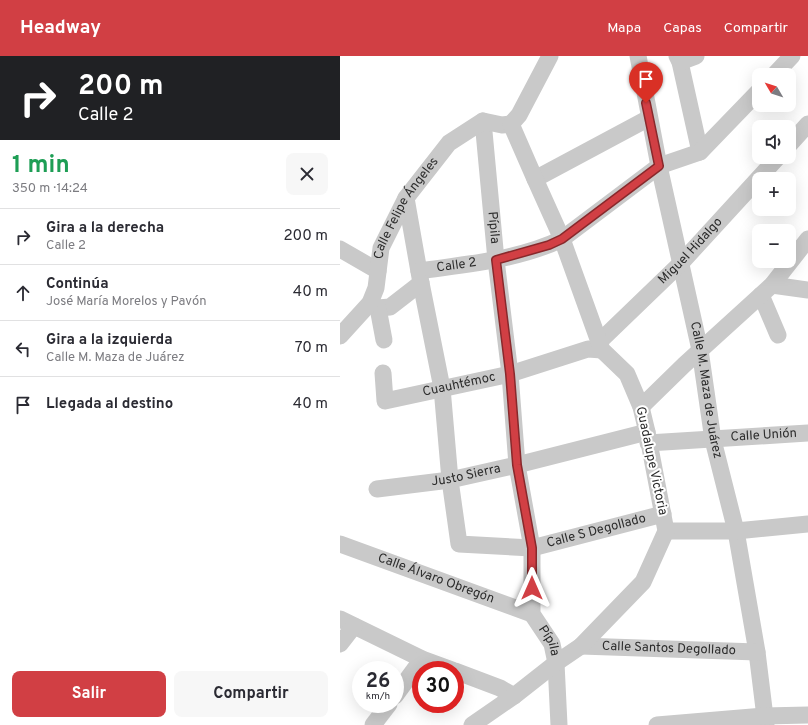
<!DOCTYPE html>
<html lang="es">
<meta charset="utf-8">
<style>
:root{--surface:#fff;--page:#f7f7f7;--text:#2b2b33;--muted:#7c7c81;--line:#e1e1e2;--accent:#d13f44}
body{margin:0;font-family:Overpass,sans-serif;background:var(--page);color:var(--text);height:100vh;display:flex;flex-direction:column;font-size:15px;white-space:nowrap}
*{box-sizing:border-box;margin:0}
p{font-size:13px;color:var(--muted)}
.icon{flex:none;width:22px;height:22px;fill:none;stroke:currentColor;stroke-width:2;stroke-linecap:round;stroke-linejoin:round}
.map{position:relative;flex:1;overflow:hidden}
.sheet{display:flex;flex-direction:column;background:var(--surface);width:340px}
.sheet>*{flex:none}
.hud{background:#202124;color:#fff;overflow:hidden}
.needle{width:26px;rotate:309deg}
.fabs{position:absolute;left:412px;top:12px;display:grid;gap:8px}
.fabs a{display:grid;place-items:center;width:44px;height:44px;border-radius:8px;background:var(--surface);box-shadow:0 4px 16px #0002;font-size:20px}
.speed{position:absolute;left:12px;top:605px;display:flex;gap:8px;font-size:20px;font-weight:700;text-align:center}
.speed>*{display:grid;place-content:center;width:52px;height:52px;border-radius:50%;background:var(--surface);box-shadow:0 4px 16px #0002;line-height:1}
.speed small{font-size:10px;font-weight:400}
.speed .limit{border:6px solid #d22;background:#fff;color:#111}
.pin{position:absolute;display:grid;place-items:center;width:34px;height:34px;color:#fff;margin:-41px -17px;border-radius:50% 50% 50% 0;rotate:-45deg;box-shadow:0 0 4px #0007}
.pin .icon{rotate:45deg}
.me{position:absolute;width:44px;margin:-22px;rotate:0deg;stroke-linejoin:round;filter:drop-shadow(0 0 3px #0008)}
.turn{display:flex;align-items:center;gap:14px;height:84px;padding:0 12px;font-size:18px}
.turn .icon{width:52px;height:52px;stroke-width:2.5}
.turn b{display:block;font-size:28px;line-height:34px}
.round{display:grid;place-items:center;flex:none;width:42px;height:42px;border-radius:8px;background:var(--page)}
.head{display:flex;align-items:center;justify-content:space-between;height:68px;padding:0 12px}
h1{font-size:24px;font-weight:700;line-height:30px;color:#1e9e55}
.action{display:flex;gap:8px;margin-top:auto;padding:8px 12px}
.action a{flex:1;height:46px;border-radius:8px;background:var(--accent);color:#fff;font-size:16px;font-weight:700;line-height:46px;text-align:center}
.action a+a{background:var(--page);color:var(--text)}
ul{padding:0;list-style:none}
li{display:flex;align-items:center;gap:12px;height:56px;padding:0 12px;border-top:1px solid var(--line)}
li div{flex:1}
li b{display:block;font-size:15px}
li em{font-style:normal}
header{display:flex;align-items:center;gap:24px;box-sizing:border-box;height:56px;padding:0 20px;background:var(--accent);color:#fff}
header strong{font-size:19px}
nav{display:flex;gap:22px;margin-inline-start:auto;font-size:14px}
main{display:flex;flex:1;min-height:0}
.map>svg:first-child{display:block}
</style>
<header>
<strong>Headway</strong>
<nav><a>Mapa</a><a>Capas</a><a>Compartir</a></nav>
</header>
<main>
<section class="sheet">
<div class="hud">
<div class="turn"><svg class="icon" aria-label="right" viewBox="0 0 24 24"><path d="M7 20v-9h11M14 6l5 5-5 5"/></svg><div><b>200 m</b>Calle 2</div></div>
</div>
<div class="head"><div><h1>1 min</h1><p>350 m · 14:24</p></div><a class="round"><svg class="icon" aria-label="close" viewBox="0 0 24 24"><path d="M6 6l12 12M18 6L6 18"/></svg></a></div>
<ul>
<li><svg class="icon" aria-label="right" viewBox="0 0 24 24"><path d="M7 20v-9h11M14 6l5 5-5 5"/></svg><div><b>Gira a la derecha</b><p>Calle 2</p></div><em>200 m</em></li>
<li><svg class="icon" aria-label="ahead" viewBox="0 0 24 24"><path d="M12 20V5M6 11l6-6 6 6"/></svg><div><b>Continúa</b><p>José María Morelos y Pavón</p></div><em>40 m</em></li>
<li><svg class="icon" aria-label="left" viewBox="0 0 24 24"><path d="M17 20v-9H6M10 6l-5 5 5 5"/></svg><div><b>Gira a la izquierda</b><p>Calle M. Maza de Juárez</p></div><em>70 m</em></li>
<li><svg class="icon" aria-label="arrive" viewBox="0 0 24 24"><path d="M6 21V4h12l-3 4 3 4H6"/></svg><div><b>Llegada al destino</b></div><em>40 m</em></li>
</ul>
<div class="action"><a>Salir</a><a>Compartir</a></div>
</section>
<div class="map">
<svg width="468" height="669" viewBox="0 0 468 669">
<rect width="100%" height="100%" fill="#fff"/>
<g fill="none" stroke-linecap="round" stroke-linejoin="round">
<g stroke="#c9c9c9" stroke-width="17">
<path id="s1" d="M 298,0 L 319,110 L 360,294 L 373,384 L 396,475 L 417,596 L 426,669"/>
<polyline points="337,0 340,6 360,96"/>
<polyline points="340,6 356,0"/>
<polyline points="434,19 452,0"/>
<path id="s2" d="M 143,65 L 156,204 L 170,318 L 177,409 L 192,492 L 192,558 L 212,588 L 216,607 L 219,669"/>
<polyline points="449,89 468,68"/>
<polyline points="195,123 309,62"/>
<path id="s3" d="M 66,142 L 81,227 L 102,332 L 110,424 L 119,488 L 192,492 L 323,458"/>
<polyline points="0,193 38,215"/>
<path id="s4" d="M 79,215 C 127,208 178,204 222,183 L 319,110 L 360,96 L 419,35"/>
<polyline points="432,229 468,234"/>
<polyline points="421,239 438,279"/>
<polyline points="30,247 38,252 50,251 81,227"/>
<polyline points="38,252 44,284"/>
<path id="s5" d="M 0,280 L 30,247 L 36,232 L 41,192 L 66,142 L 109,87 L 143,65 L 162,69 L 171,68"/>
<path id="s6" d="M 259,286 L 341,207 L 438,101"/>
<path id="s7" d="M 43,317 L 45,345 L 170,318 L 248,293 L 262,294"/>
<polyline points="301,351 344,309 432,229 468,183"/>
<path id="s8" d="M 308,387 L 468,377"/>
<path id="s9" d="M 37,433 L 110,424 L 177,409 L 307,376"/>
<polyline points="326,475 396,475 468,468"/>
<path id="s10" d="M 0,488 L 192,558"/>
<polyline points="0,563 82,603 112,614"/>
<polyline points="0,588 14,570"/>
<path id="s11" d="M 241,590 L 417,596"/>
<polyline points="115,615 160,632 174,640"/>
<polyline points="55,640 82,603"/>
<polyline points="33,669 49,648"/>
<polyline points="132,669 174,640 216,607 241,590 303,526 326,475 307,376 301,351 287,318 262,294 222,183 195,123 171,68 179,59 210,0"/>
<polyline points="317,669 424,660 468,659"/>
</g>
</g>
<g fill="none" stroke-linecap="round" stroke-linejoin="round">
<g stroke="#88292c" stroke-width="10">
<polyline id="route" points="192,532 192,492 177,409 170,318 156,204 209,189 222,183 319,110 306,47"/>
</g>
<use href="#route" stroke="#d13f44" stroke-width="7"/>
</g>
<g text-anchor="middle" dominant-baseline="central" stroke-width="4" stroke-linejoin="round" paint-order="stroke">
<g font-size="13" fill="#2c2c2c" stroke="#fff">
<text stroke="none"><textPath href="#s5" startOffset="148">Calle Felipe Ángeles</textPath></text>
<text stroke="none"><textPath href="#s2" startOffset="107">Pípila</textPath></text>
<text stroke="none"><textPath href="#s6" startOffset="129">Miguel Hidalgo</textPath></text>
<text stroke="none"><textPath href="#s4" startOffset="38">Calle 2</textPath></text>
<text stroke="none"><textPath href="#s7" startOffset="104">Cuauhtémoc</textPath></text>
<text stroke="none"><textPath href="#s1" startOffset="341">Calle M. Maza de Juárez</textPath></text>
<text stroke="none"><textPath href="#s8" startOffset="116">Calle Unión</textPath></text>
<text transform="translate(311 405) rotate(78)">Guadalupe Victoria</text>
<text stroke="none"><textPath href="#s9" startOffset="90">Justo Sierra</textPath></text>
<text stroke="none"><textPath href="#s3" startOffset="490">Calle S Degollado</textPath></text>
<text stroke="none"><textPath href="#s10" startOffset="102">Calle Álvaro Obregón</textPath></text>
<text stroke="none"><textPath href="#s2" startOffset="528">Pípila</textPath></text>
<text stroke="none"><textPath href="#s11" startOffset="88">Calle Santos Degollado</textPath></text>
</g>
</g>
</svg>
<div class="fabs">
<a><svg class="needle" viewBox="-14 -14 28 28"><path d="M0-13l5 13h-10z" fill="#e53935"/><path d="M0 13l5-13h-10z" fill="#7c7c81"/></svg></a>
<a><svg class="icon" aria-label="sound" viewBox="0 0 24 24"><path d="M4 9h4l5-4v14l-5-4H4zM17 9q2 3 0 6"/></svg></a>
<a>+</a>
<a>−</a>
</div>
<div class="speed"><div>26<small>km/h</small></div><div class="limit">30</div></div>
<div class="pin" style="left:306px;top:47px;background:#d93025"><svg class="icon" aria-label="arrive" viewBox="0 0 24 24"><path d="M6 21V4h12l-3 4 3 4H6"/></svg></div>
<svg class="me" style="left:192px;top:532px" viewBox="-20 -20 40 40"><path d="M0-17L14 15 0 8-14 15z" fill="#d13f44" stroke="#fff" stroke-width="4"/></svg>
</div>
</main>
